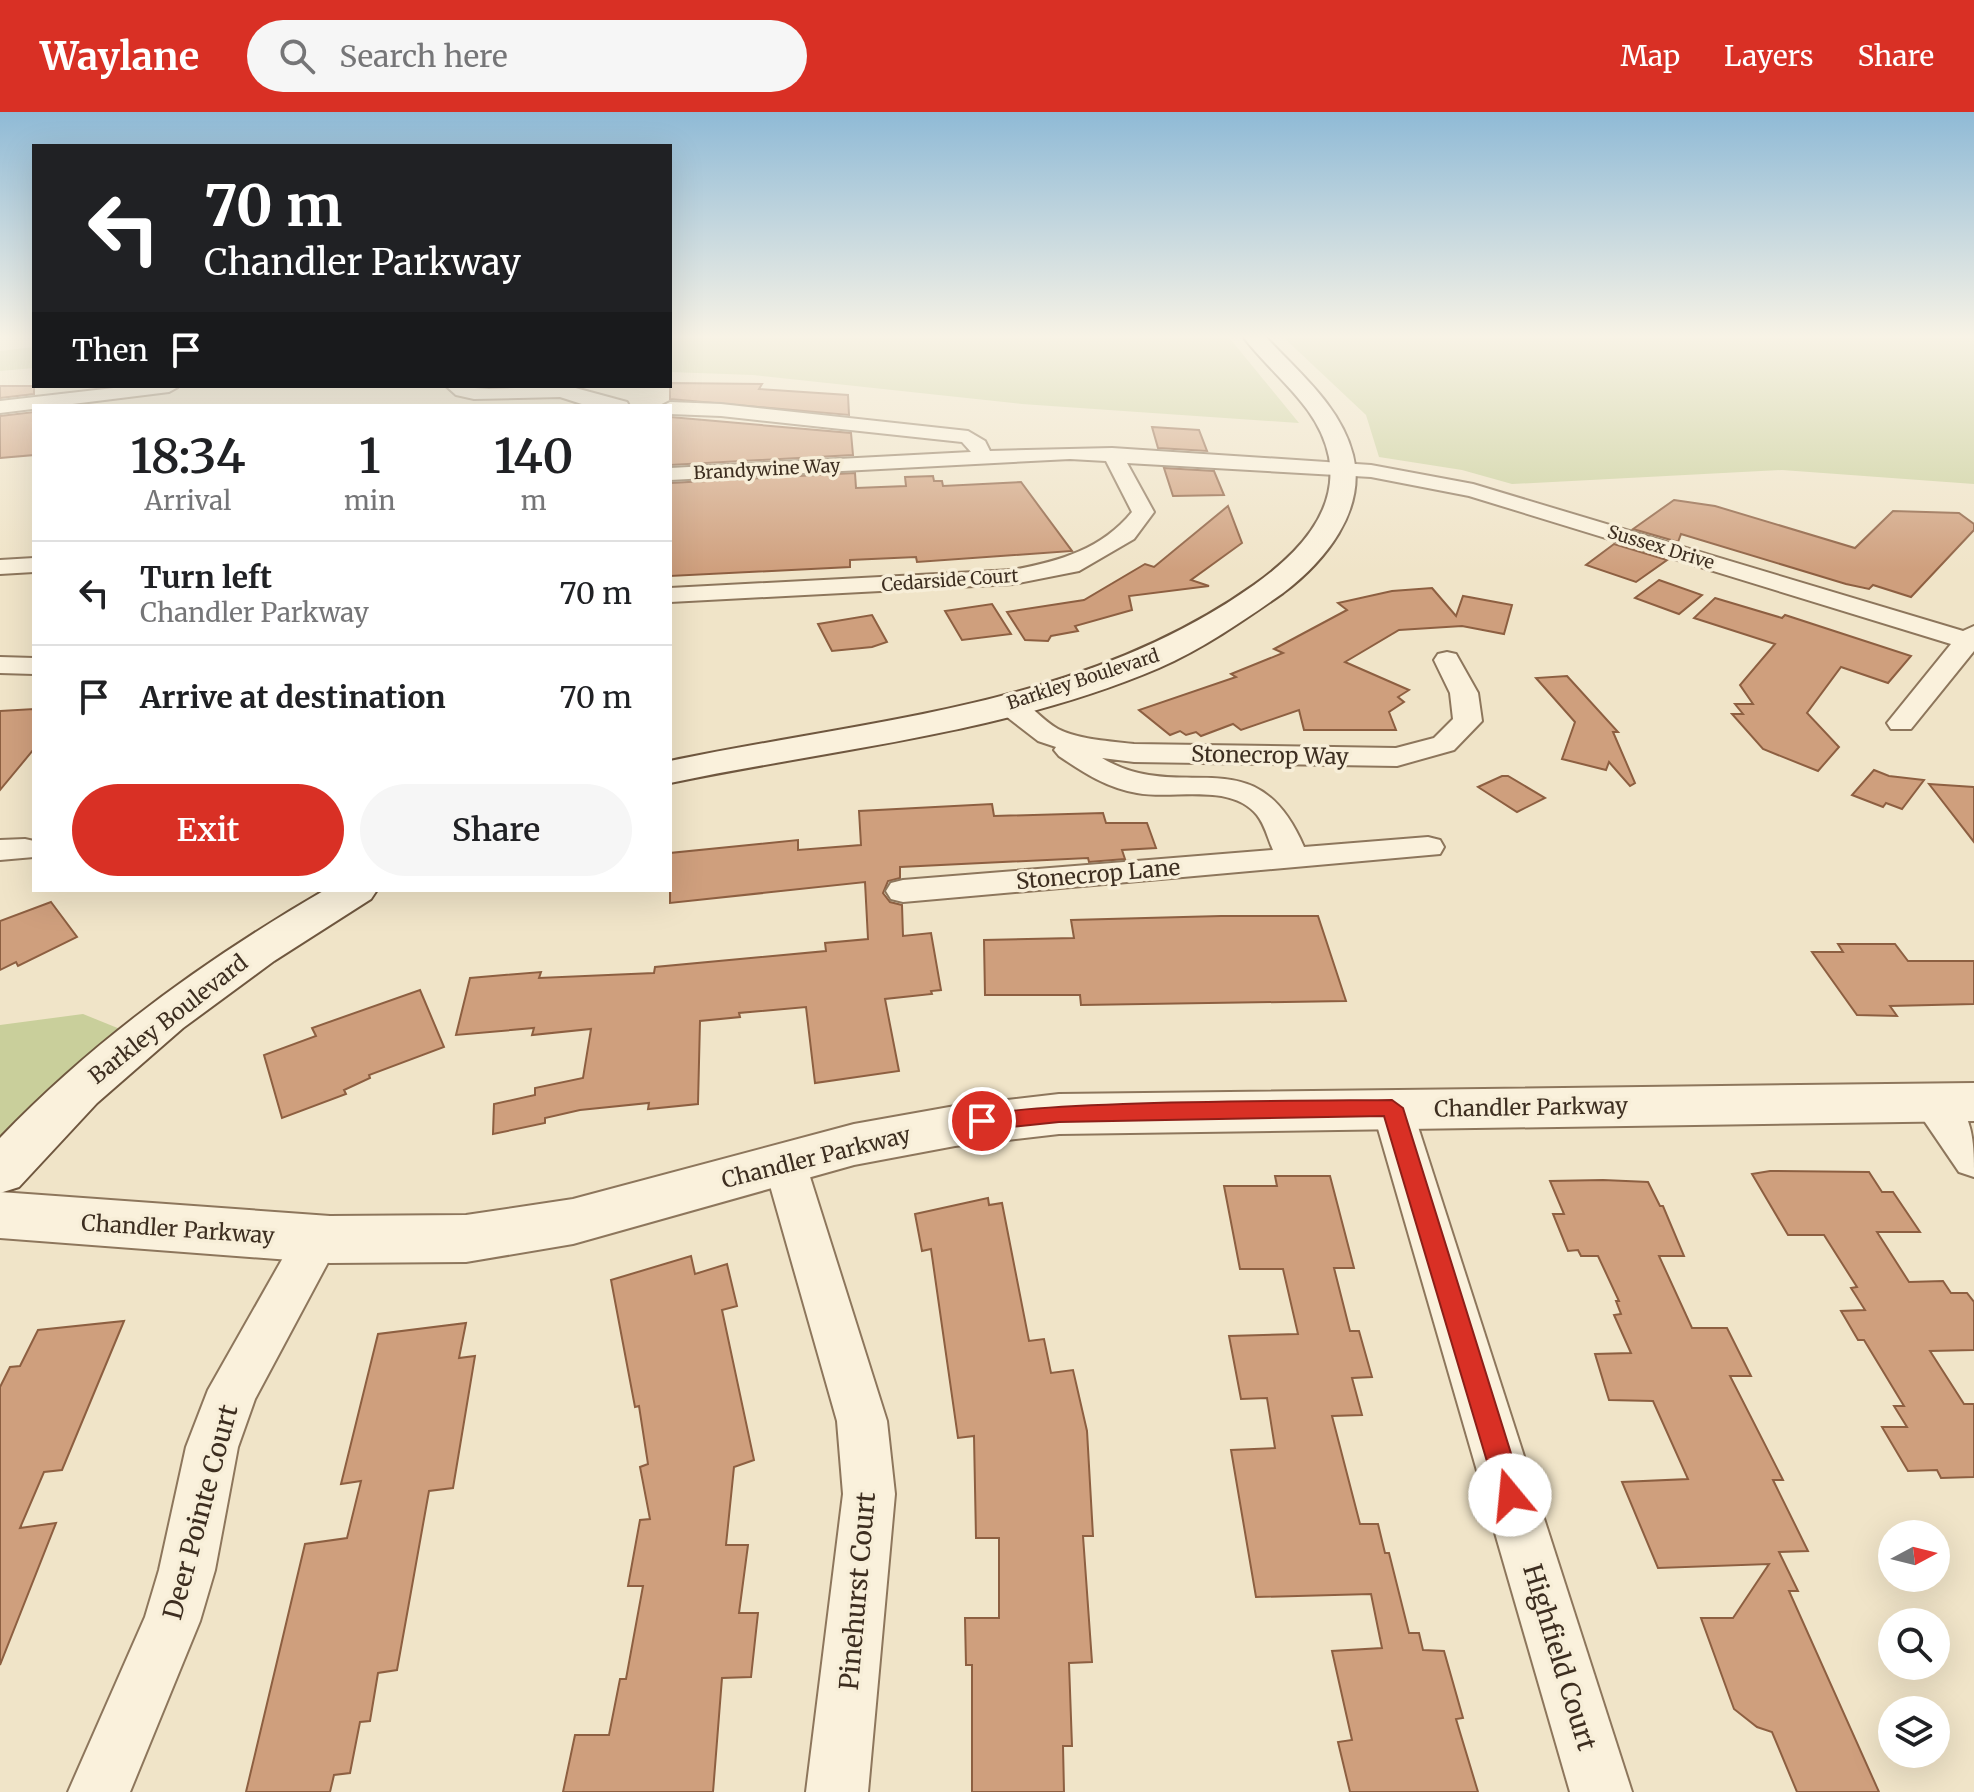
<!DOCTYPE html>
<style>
:root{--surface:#fff;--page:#f6f6f6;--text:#202124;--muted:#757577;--line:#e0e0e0;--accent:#d93025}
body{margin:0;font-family:Merriweather,serif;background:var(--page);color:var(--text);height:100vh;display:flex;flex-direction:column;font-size:30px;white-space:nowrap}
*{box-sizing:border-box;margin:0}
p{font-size:26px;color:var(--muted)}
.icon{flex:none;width:44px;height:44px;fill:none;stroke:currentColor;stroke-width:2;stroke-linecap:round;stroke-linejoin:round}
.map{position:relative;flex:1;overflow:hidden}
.panel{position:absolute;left:32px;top:292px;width:640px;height:488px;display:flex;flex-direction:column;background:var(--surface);border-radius:0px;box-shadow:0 8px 32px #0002}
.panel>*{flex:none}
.banner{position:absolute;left:32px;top:32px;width:640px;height:244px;border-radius:0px;box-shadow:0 8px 32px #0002;background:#202124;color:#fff;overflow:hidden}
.needle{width:52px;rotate:83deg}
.buttons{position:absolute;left:1878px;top:1408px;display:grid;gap:16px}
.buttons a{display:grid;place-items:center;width:72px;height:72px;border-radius:50%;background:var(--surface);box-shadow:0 8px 32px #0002;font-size:40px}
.pin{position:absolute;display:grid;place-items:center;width:68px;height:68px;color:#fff;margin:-34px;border:4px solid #fff;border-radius:50%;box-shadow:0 2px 8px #0007}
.me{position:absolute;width:88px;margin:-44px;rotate:343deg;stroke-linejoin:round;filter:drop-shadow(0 0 6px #0008)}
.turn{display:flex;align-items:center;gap:28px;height:168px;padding:0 40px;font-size:36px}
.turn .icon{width:104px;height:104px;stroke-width:2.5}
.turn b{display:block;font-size:56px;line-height:68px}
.then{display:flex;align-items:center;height:76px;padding:0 40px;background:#0003;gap:16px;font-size:30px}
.eta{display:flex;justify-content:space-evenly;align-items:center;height:136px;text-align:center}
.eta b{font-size:48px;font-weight:600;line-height:56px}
.action{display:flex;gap:16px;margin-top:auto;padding:16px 40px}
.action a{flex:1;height:92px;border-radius:48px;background:var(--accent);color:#fff;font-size:32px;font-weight:600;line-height:92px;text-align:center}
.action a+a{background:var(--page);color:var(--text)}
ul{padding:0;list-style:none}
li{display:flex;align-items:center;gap:24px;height:104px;padding:0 40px;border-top:2px solid var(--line)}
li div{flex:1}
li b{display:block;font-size:30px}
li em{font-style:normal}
header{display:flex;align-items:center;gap:48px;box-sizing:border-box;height:112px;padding:0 40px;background:var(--accent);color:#fff}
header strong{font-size:38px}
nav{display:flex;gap:44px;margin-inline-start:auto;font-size:28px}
.search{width:560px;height:72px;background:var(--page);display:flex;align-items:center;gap:20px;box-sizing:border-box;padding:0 28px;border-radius:44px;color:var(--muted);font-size:30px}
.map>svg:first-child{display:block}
</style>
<header>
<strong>Waylane</strong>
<div class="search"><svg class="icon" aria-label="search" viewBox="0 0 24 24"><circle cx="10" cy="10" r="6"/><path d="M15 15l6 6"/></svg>Search here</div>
<nav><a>Map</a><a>Layers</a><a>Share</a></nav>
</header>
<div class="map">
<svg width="1974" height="1680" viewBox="0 0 1974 1680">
<rect width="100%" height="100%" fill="#f0e4c8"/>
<g fill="#c9cf9b">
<polygon points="670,223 1227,223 1299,311 1022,292 753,263 670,260"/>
<polygon points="1281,223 1974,223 1974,372 1782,358 1512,372 1462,358 1379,345 1366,303"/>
<polygon points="34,235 34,256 0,259 0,239"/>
<polygon points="83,902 125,919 0,1031 0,913"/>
</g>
<g fill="#cf9f7d" stroke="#8d5f41" stroke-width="2">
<polygon points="670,271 762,272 759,277 848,283 849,303 670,287"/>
<polygon points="0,274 34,274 34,282 0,286"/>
<polygon points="34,300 34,343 0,346 0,304"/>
<polygon points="670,305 851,321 853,343 670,353"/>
<polygon points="1152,315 1199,318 1207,339 1158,336"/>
<polygon points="1164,356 1214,359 1224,383 1173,384"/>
<polygon points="855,361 856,376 906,374 905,365 933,364 934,369 942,369 943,374 1021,370 1072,439 917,450 916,445 850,448 850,455 670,464 670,371"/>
<polygon points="1674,388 1715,394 1855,436 1893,399 1959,401 1974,412 1974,418 1911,485 1873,473 1869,477 1846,472 1681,422 1678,430 1633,417"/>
<polygon points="1228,394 1242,431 1191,468 1209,474 1129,484 1132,498 1075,514 1078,519 1051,524 1048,529 1025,528 1007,500 1084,488 1145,452 1154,455"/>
<polygon points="1614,432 1667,448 1636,470 1586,453"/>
<polygon points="1659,468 1702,483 1679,502 1635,486"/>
<polygon points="1432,476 1456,504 1463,484 1512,493 1504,522 1462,514 1399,518 1345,550 1409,578 1398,585 1404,590 1389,600 1396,618 1304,618 1299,598 1241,618 1233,612 1201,624 1196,620 1186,623 1180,619 1170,623 1139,598 1236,565 1231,562 1283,541 1274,537 1347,498 1338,491 1392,479"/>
<polygon points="1715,486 1782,506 1785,503 1911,544 1888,571 1841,555 1807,601 1839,635 1818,659 1763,637 1732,602 1743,602 1735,592 1753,592 1740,573 1775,532 1694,506"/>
<polygon points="992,492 1011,522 962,528 945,499"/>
<polygon points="872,503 887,530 872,535 832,539 818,512"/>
<polygon points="1567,564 1618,620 1613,620 1635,671 1630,674 1609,650 1606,658 1562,647 1575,610 1536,566"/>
<polygon points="34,597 34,637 0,678 0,599"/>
<polygon points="1874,658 1889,664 1924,668 1902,697 1886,691 1883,695 1852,683"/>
<polygon points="1502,664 1508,664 1545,686 1517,700 1478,675"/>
<polygon points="1929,672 1974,675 1974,730"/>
<polygon points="992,692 994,704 1103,701 1106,711 1147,711 1156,736 1122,738 1125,747 1089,750 1088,746 900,755 900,766 888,769 883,781 890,790 902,793 903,824 931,821 941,878 931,879 932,882 885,887 899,959 815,971 806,895 739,901 740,905 700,909 698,992 648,997 649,991 580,998 545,1006 545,1011 493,1022 494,992 535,983 535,976 583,966 591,917 532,923 534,916 456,923 470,866 541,860 539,866 654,861 655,855 826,839 825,831 868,827 865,770 670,791 670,741 798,728 798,738 861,733 859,699"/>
<polygon points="51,790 77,825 18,854 16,850 0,858 0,809"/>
<polygon points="1221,804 1318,804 1346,889 1081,893 1080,883 985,883 984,828 1074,826 1071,808"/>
<polygon points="1838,832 1895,832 1908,849 1974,849 1974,892 1890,894 1897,904 1857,903 1812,840 1843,840"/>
<polygon points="420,878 444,935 369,963 370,966 344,978 346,982 282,1006 264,943 316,924 312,916"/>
<polygon points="1770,1059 1869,1060 1882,1080 1893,1080 1920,1120 1877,1120 1909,1170 1943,1169 1951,1181 1967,1181 1974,1190 1974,1238 1930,1239 1964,1292 1974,1292 1974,1365 1941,1366 1937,1358 1908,1359 1882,1315 1907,1315 1894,1294 1904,1294 1864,1228 1858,1228 1841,1199 1865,1198 1851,1176 1857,1175 1824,1123 1788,1123 1752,1062"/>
<polygon points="1275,1064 1330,1064 1354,1156 1334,1156 1350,1219 1359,1219 1372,1265 1352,1266 1362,1303 1332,1304 1360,1412 1378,1412 1385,1441 1389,1441 1409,1521 1419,1521 1423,1538 1444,1539 1463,1606 1456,1607 1478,1680 1350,1680 1338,1630 1352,1628 1332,1539 1382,1536 1371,1482 1256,1485 1231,1338 1275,1336 1267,1286 1241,1287 1229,1224 1298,1222 1283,1157 1240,1157 1224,1074 1277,1074"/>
<polygon points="1603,1068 1648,1070 1660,1094 1663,1094 1684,1144 1659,1144 1692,1216 1727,1216 1751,1264 1730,1264 1783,1368 1773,1368 1808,1439 1779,1440 1798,1479 1789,1479 1879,1680 1797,1680 1772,1620 1757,1615 1734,1597 1701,1506 1733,1506 1769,1452 1658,1456 1622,1370 1688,1367 1653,1289 1609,1288 1595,1242 1631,1241 1614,1203 1621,1202 1616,1189 1619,1189 1598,1144 1581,1144 1578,1138 1568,1139 1553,1102 1564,1102 1550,1069"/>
<polygon points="988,1086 989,1093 1002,1091 1029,1229 1044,1227 1051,1261 1073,1258 1087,1319 1093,1424 1083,1424 1092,1550 1069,1551 1072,1634 1063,1634 1064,1680 972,1680 972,1553 966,1553 965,1506 999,1506 999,1426 976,1426 974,1324 958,1326 931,1137 922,1139 915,1102"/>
<polygon points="691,1144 695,1162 727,1152 737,1194 722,1198 754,1348 734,1355 726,1433 748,1433 739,1501 758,1501 751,1565 722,1566 713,1680 563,1680 575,1623 609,1623 620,1567 626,1567 643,1474 628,1474 640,1408 650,1407 640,1355 648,1352 639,1294 635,1295 611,1168"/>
<polygon points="124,1209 62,1358 44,1360 20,1416 56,1411 0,1553 0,1275 10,1255 20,1254 38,1218"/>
<polygon points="466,1211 459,1246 475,1244 453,1376 429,1379 397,1558 378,1561 370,1609 360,1610 350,1661 334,1663 330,1680 246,1680 305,1432 347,1426 361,1369 341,1372 378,1222"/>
</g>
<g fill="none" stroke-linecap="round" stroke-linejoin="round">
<g stroke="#8d765c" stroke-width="4">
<g id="minor">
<polygon points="131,274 178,275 169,280 0,301 0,289"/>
<polygon points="446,274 489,277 568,274 627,290 629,294 588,294 560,285 474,287 456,283"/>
<path d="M 670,290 L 721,292 L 968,319 L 985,329 L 990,339 L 1112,336 L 1371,353 L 1473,372 L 1963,519 L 1974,514 L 1974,539 L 1911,617 L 1891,617 L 1887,611 L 1951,532 L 1469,384 L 1371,365 L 1127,351 L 1154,400 L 1134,427 L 1079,459 L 1013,472 L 670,490 L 670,476 L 1013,458 C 1059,449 1101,438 1132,400 L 1106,349 L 1070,347 L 670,368 L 670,356 L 971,340 L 962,330 L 721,304 L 670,302 L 670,294 L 662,294 Z"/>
<polygon points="34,446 34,460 0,462 0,448"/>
<path d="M 1447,540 L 1456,542 L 1478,581 L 1482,609 L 1454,638 L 1397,654 L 1134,650 L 1102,646 C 1183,695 1255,621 1304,735 L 1428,725 L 1440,728 L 1444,735 L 1440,742 L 903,790 L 891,787 L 886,779 L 891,771 L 903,768 L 1273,738 C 1268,727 1265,713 1257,703 C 1230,670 1174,688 1137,681 C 1107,676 1084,661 1059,644 L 1054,638 L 1056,635 L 1038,629 L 998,598 L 994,592 L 998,586 C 1024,579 1037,606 1058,617 C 1080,628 1110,629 1134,632 L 1396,636 L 1434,626 L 1453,607 L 1450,581 L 1434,548 L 1438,542 Z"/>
<polygon points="0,545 34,546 34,562 0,561"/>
<polygon points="25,727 34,729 34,745 0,748 0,728"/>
<path d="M 1932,975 C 1974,989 1974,1028 1974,1065 L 1959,1060 L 1912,991 L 1918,980 Z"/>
<polygon points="1392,980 1406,985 1412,996 1632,1680 1570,1680 1372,996 1378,985"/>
<polygon points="784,1032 799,1037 805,1049 887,1309 895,1382 868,1680 806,1680 843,1382 837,1309 763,1049 769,1037"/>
<polygon points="317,1109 333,1114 340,1128 255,1287 238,1335 215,1458 200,1509 130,1680 68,1680 145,1505 159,1458 186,1335 208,1278 301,1114"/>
</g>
</g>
<g stroke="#8d765c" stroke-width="4">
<polygon id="tertiary" points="1974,971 1974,1009 1059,1022 955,1034 854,1053 573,1132 466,1150 330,1151 0,1126 0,1080 330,1104 466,1103 573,1087 854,1012 955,994 1059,982"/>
</g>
<g stroke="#6f573f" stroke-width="4">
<g id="secondary">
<path d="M 1242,223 L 1264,223 C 1297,259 1341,294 1353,343 C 1367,399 1324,450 1283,481 C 1243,509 1204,536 1159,556 C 1005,622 832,637 670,671 L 670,649 C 871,607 1082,595 1254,473 C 1296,443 1339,401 1329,345 C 1319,293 1271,263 1242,223 Z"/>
<path d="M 325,778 L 377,778 L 371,787 L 274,849 L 183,916 L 97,991 L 19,1075 L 0,1081 L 0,1026 C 95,927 206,847 325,778 Z"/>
</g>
</g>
<use href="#minor" fill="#faf1dc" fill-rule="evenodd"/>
<use href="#tertiary" fill="#faf1dc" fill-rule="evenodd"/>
<use href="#secondary" fill="#faf1dc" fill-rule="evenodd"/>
</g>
<linearGradient id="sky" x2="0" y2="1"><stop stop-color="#8fbad6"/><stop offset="0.49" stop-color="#f8f3e6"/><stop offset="1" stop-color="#f8f3e6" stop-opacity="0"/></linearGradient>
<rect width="1974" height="459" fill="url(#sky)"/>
<path fill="#d93025" stroke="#8d1f18" stroke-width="2" d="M 1392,988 L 1403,996 L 1524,1383 L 1520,1392 L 1510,1396 L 1501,1392 L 1497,1383 L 1384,1004 L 1059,1010 L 982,1018 L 971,1009 C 983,987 1344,989 1392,988 Z"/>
<g text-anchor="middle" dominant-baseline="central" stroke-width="7" stroke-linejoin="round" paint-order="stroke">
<g font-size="18" fill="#3d2e20" stroke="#f7eed8">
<text transform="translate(767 357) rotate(-3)">Brandywine Way</text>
<text transform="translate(1661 435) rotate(17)">Sussex Drive</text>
<text transform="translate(950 468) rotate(-4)">Cedarside Court</text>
<text transform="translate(1083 567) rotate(-18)">Barkley Boulevard</text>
</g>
<g font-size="22" fill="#3d2e20" stroke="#f7eed8">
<text transform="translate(1270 643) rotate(1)">Stonecrop Way</text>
<text transform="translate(1098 762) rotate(-5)">Stonecrop Lane</text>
<text transform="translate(168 907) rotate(-38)">Barkley Boulevard</text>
<text transform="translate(1531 995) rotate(-1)">Chandler Parkway</text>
<text transform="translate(816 1045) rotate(-14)">Chandler Parkway</text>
<text transform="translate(178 1117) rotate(4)">Chandler Parkway</text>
</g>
<g font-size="26" fill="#3d2e20" stroke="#f7eed8">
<text transform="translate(200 1400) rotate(-75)">Deer Pointe Court</text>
<text transform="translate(857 1479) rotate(-85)">Pinehurst Court</text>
<text transform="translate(1560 1545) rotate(73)">Highfield Court</text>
</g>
</g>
</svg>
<div class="buttons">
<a><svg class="needle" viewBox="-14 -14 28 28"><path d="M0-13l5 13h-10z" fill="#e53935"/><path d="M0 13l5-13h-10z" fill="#757577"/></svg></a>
<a><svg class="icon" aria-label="search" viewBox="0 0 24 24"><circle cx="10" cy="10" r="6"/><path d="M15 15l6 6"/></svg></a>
<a><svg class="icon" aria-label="layers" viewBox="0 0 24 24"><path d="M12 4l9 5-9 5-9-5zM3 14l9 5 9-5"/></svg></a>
</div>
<div class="pin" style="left:982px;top:1009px;background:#d93025"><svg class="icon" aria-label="arrive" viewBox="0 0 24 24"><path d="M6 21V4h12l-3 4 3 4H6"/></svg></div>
<svg class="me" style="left:1510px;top:1383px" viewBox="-20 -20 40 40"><circle r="19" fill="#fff"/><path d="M0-13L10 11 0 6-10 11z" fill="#d93025"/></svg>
<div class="banner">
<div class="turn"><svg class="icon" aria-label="left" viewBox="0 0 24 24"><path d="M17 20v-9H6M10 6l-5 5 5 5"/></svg><div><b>70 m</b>Chandler Parkway</div></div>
<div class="then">Then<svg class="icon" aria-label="arrive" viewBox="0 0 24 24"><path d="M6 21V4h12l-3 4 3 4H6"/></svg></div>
</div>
<section class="panel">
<div class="eta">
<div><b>18:34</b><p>Arrival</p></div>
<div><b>1</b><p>min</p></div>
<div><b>140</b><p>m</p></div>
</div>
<ul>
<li><svg class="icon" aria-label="left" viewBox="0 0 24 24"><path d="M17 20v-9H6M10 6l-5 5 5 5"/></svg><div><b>Turn left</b><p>Chandler Parkway</p></div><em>70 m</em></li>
<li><svg class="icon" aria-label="arrive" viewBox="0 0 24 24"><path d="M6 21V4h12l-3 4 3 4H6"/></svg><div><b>Arrive at destination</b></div><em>70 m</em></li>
</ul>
<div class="action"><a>Exit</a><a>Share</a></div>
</section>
</div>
